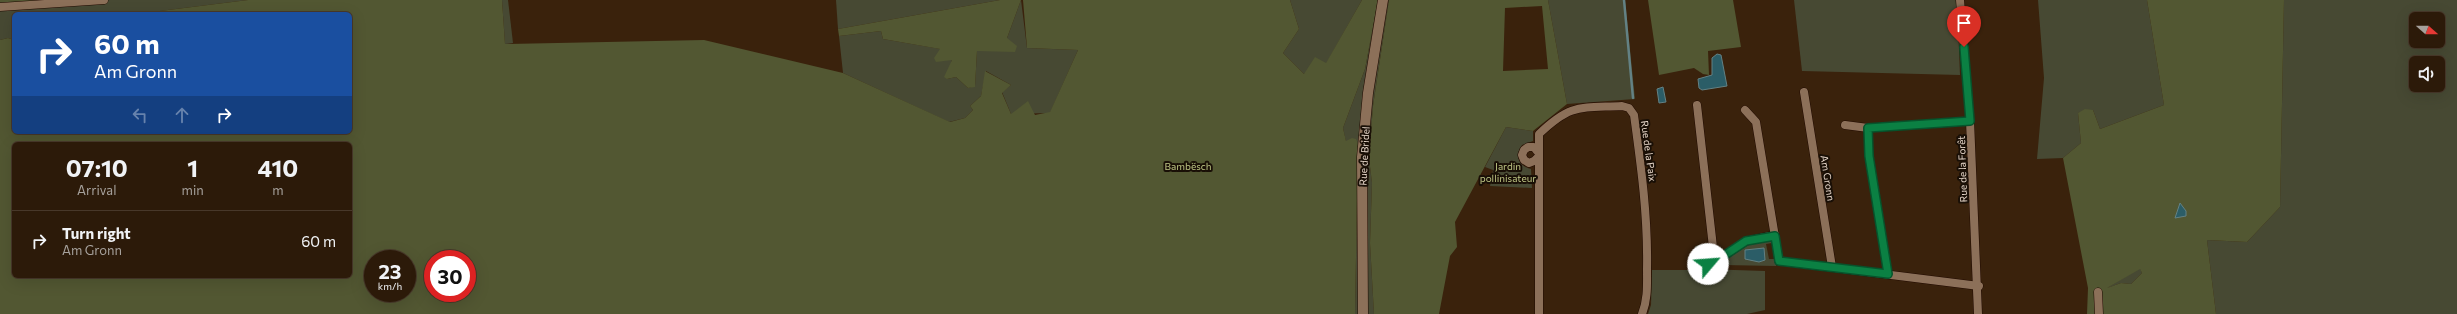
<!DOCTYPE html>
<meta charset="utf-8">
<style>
:root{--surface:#2c1a09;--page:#342312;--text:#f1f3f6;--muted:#a6a19c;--line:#48382a}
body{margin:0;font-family:Commissioner,sans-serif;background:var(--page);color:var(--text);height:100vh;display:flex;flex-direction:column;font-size:15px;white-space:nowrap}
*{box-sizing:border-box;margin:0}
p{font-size:13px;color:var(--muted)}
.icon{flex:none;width:22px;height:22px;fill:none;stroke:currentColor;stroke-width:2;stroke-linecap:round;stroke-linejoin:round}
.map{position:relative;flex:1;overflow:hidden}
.side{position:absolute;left:12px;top:142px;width:340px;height:136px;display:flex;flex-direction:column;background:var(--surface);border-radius:6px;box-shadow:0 4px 16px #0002,0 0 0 1px var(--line)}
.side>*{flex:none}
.top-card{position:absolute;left:12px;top:12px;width:340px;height:122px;border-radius:6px;box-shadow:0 4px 16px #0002,0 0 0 1px var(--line);background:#1a4fa0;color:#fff;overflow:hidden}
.needle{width:26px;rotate:111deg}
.controls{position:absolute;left:2409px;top:12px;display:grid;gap:8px}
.controls a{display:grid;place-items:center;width:36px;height:36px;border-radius:6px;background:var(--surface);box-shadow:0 4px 16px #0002,0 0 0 1px var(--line);font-size:20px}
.speed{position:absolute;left:364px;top:250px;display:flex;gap:8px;font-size:20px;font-weight:700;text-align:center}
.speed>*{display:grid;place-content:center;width:52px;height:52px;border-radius:50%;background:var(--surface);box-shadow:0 4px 16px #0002,0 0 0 1px var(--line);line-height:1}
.speed small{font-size:10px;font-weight:400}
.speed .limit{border:6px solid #d22;background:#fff;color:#111}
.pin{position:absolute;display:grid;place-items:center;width:34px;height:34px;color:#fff;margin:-41px -17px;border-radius:50% 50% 50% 0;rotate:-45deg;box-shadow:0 0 4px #0007}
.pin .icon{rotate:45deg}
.me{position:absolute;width:44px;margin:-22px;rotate:63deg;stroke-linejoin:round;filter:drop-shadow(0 0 3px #0008)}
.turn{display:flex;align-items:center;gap:14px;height:84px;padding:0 16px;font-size:18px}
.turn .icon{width:52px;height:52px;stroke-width:2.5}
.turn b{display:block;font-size:28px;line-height:34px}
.lanes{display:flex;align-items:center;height:38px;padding:0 16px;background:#0003;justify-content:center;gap:20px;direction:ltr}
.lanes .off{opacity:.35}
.eta{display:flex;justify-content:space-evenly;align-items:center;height:68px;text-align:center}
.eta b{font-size:24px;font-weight:700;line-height:28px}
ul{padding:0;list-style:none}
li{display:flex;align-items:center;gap:12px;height:60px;padding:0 16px;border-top:1px solid var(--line)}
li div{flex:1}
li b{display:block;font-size:15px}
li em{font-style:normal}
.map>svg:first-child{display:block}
</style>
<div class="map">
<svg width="2457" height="314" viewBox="0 0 2457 314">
<rect width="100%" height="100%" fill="#3a220c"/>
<g fill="#474933" fill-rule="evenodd">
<polygon points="104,0 248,0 136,14 14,14 14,40 8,38 0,40 0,7"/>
<polygon points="502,0 508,0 513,43 505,44"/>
<polygon points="836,0 1000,0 838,29"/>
<polygon points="1021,0 1027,48 1078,50 1050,113 1011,114 1002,92 1011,85 986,71 981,96 970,106 973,110 965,118 949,122 843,73 839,36 881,31 883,39 941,49 952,60 947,79 956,77 968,88 975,86 977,51 1007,38"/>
<polygon points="1290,0 1362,0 1326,64 1304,74 1283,53 1299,29"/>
<polygon points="1378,0 1389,0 1373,106 1369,158 1372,183 1370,243 1374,314 1355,314 1358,144 1346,142 1343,128 1365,69"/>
<polygon points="1548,0 1625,0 1635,99 1567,104"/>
<polygon points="1794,0 1957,0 1960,75 1802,71"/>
<polygon points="2038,0 2147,0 2164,105 2100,129 2093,110 2078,113 2081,143 2063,158 2037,159 2044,78"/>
<path d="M 2284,0 L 2457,0 L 2457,314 L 2216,314 L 2207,240 L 2247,242 L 2280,207 ZM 2416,19 L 2438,19 L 2438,41 L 2416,41 ZM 2416,63 L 2438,63 L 2438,85 L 2416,85 Z"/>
<path d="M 1506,127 L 1533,131 L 1533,141 L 1522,145 C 1514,156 1519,166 1531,169 L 1532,188 L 1490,186 L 1493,170 L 1485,167 Z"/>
<polygon points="1771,240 1772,243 1766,244 1769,259 1776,259 1776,266 1723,265 1723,260 1747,244"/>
<polygon points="1708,243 1709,255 1703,259 1704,269 1765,271 1765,310 1747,314 1648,314 1651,305 1652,270 1696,270 1695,246"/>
<polygon points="2140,268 2142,273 2131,284 2121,283 2105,289"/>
</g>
<g fill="#525732" fill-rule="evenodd">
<polygon points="0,0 104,0 0,7"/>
<path d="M 248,0 L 502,0 L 505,44 L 704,40 L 843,73 L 950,122 L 965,118 L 973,110 L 970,106 L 981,96 L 985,71 L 1011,85 L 1002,93 L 1011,114 L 1028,101 L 1035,115 L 1050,112 L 1078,50 L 1027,48 L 1023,0 L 1290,0 L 1299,29 L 1283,53 L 1304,74 L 1315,57 L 1326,63 L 1362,0 L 1378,0 L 1365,69 L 1343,128 L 1346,141 L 1352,138 L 1356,139 L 1358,144 L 1355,314 L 0,314 L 0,40 L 8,38 L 14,40 L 14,132 L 350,132 L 350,14 L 136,14 ZM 14,144 L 350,144 L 350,276 L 14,276 ZM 373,259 L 407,259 L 407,293 L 373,293 ZM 433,259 L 467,259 L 467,293 L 433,293 Z"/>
<polygon points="1000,0 1021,0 1007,38 1017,46 1015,52 977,51 975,87 968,88 956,77 947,79 944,77 952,60 936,62 934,58 940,49 883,39 881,31 839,36 838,29"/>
<path d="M 1389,0 L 1548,0 L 1567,104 L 1533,131 L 1506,127 L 1455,222 L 1457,247 L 1450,256 L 1439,314 L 1374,314 L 1370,243 L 1372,183 L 1369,158 L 1373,106 ZM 1542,6 L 1548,69 L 1503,71 L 1505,8 Z"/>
<polygon points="1648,0 1733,0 1741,47 1708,51 1709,75 1703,74 1694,68 1659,75"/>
<path d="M 2147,0 L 2284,0 L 2280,207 L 2247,242 L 2207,240 L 2216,314 L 2087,314 L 2088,288 L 2063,158 L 2081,143 L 2078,113 L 2085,109 L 2093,110 L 2100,129 L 2164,105 ZM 2140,269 L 2142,273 L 2131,284 L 2121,283 L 2107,288 Z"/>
</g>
<g fill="#2b5d67" stroke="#638184">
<polygon points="1717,54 1721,55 1727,86 1702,90 1699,88 1698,79 1712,75 1712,58"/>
<polygon points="1663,87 1666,102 1659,103 1657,89"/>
<polygon points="2180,203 2186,211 2186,216 2175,218"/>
<polygon points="1764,248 1765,260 1759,262 1745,259 1745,250"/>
</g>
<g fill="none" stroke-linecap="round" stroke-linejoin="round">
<polyline stroke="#638184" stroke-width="2.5" points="1624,0 1633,98"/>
<g stroke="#200a00" stroke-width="9">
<g id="street">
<polyline points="1960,0 1970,121 1978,314"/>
<polyline points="0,7 104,0"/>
<polyline points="1804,92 1832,267"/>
<polyline points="1697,105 1714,256 1718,264 1708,264"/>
<polyline points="1745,110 1756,122 1779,261 1979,286"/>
<polyline points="1845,125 1868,128 1970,121"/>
<polyline points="1868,128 1869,156 1888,274"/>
<polyline points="1537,151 1534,147 1528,147 1524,150 1522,155 1524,160 1529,163 1534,161 1538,157"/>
<polyline points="1716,261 1746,241 1775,235"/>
<polyline points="2098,292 2099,314"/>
<path d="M 1539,314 L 1539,134 C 1571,103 1580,108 1622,106 L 1629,108 L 1634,115 C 1641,166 1648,216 1647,269 C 1647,284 1648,299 1642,314"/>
</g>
</g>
<g stroke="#200a00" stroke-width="11">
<polyline id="secondary" points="1363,314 1362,157 1368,93 1383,0"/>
</g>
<use href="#street" stroke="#8c7059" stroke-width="8"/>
<use href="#secondary" stroke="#8c7059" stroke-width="10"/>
</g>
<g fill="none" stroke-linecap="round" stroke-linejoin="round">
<g stroke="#07532c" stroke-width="10">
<polyline id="route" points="1708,264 1718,264 1716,261 1746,241 1775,236 1779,261 1888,274 1869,156 1868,128 1970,121 1964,47"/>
</g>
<use href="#route" stroke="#0b8043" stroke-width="7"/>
</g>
<g text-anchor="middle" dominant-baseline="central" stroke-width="4" stroke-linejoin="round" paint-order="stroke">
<g font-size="10" fill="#e5d5c8" stroke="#190f06">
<text transform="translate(1649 151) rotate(82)">Rue de la Paix</text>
<text transform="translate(1364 156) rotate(-87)">Rue de Bridel</text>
<text transform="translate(1962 169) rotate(-92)">Rue de la Forêt</text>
<text transform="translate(1828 178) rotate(81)">Am Gronn</text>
</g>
<g font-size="10" fill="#bec685" stroke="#190f06">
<text x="1188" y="166">Bambësch</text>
<text x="1508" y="166">Jardin<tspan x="1508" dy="12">pollinisateur</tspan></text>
</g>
</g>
</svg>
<div class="controls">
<a><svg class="needle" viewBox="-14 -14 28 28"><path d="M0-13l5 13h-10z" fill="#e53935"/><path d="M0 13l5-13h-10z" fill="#a6a19c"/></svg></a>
<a><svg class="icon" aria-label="sound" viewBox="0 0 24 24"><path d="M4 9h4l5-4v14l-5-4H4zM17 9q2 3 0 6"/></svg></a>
</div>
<div class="speed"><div>23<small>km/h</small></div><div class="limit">30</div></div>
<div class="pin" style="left:1964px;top:47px;background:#d93025"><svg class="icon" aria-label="arrive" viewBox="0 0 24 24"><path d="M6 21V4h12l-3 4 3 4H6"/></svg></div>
<svg class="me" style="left:1708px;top:264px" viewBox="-20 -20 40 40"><circle r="19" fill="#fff"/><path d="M0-13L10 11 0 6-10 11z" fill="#0b8043"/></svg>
<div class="top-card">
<div class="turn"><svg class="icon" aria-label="right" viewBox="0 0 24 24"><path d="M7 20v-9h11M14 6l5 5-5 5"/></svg><div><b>60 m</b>Am Gronn</div></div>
<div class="lanes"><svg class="icon off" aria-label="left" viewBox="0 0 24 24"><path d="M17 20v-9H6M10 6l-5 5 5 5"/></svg><svg class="icon off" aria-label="ahead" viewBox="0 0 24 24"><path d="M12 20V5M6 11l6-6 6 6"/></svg><svg class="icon" aria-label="right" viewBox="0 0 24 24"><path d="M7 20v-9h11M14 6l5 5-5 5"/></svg></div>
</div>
<section class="side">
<div class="eta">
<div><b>07:10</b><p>Arrival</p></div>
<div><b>1</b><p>min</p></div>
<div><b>410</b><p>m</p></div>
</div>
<ul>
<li><svg class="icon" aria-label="right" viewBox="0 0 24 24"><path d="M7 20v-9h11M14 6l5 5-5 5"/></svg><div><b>Turn right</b><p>Am Gronn</p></div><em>60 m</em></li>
</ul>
</section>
</div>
